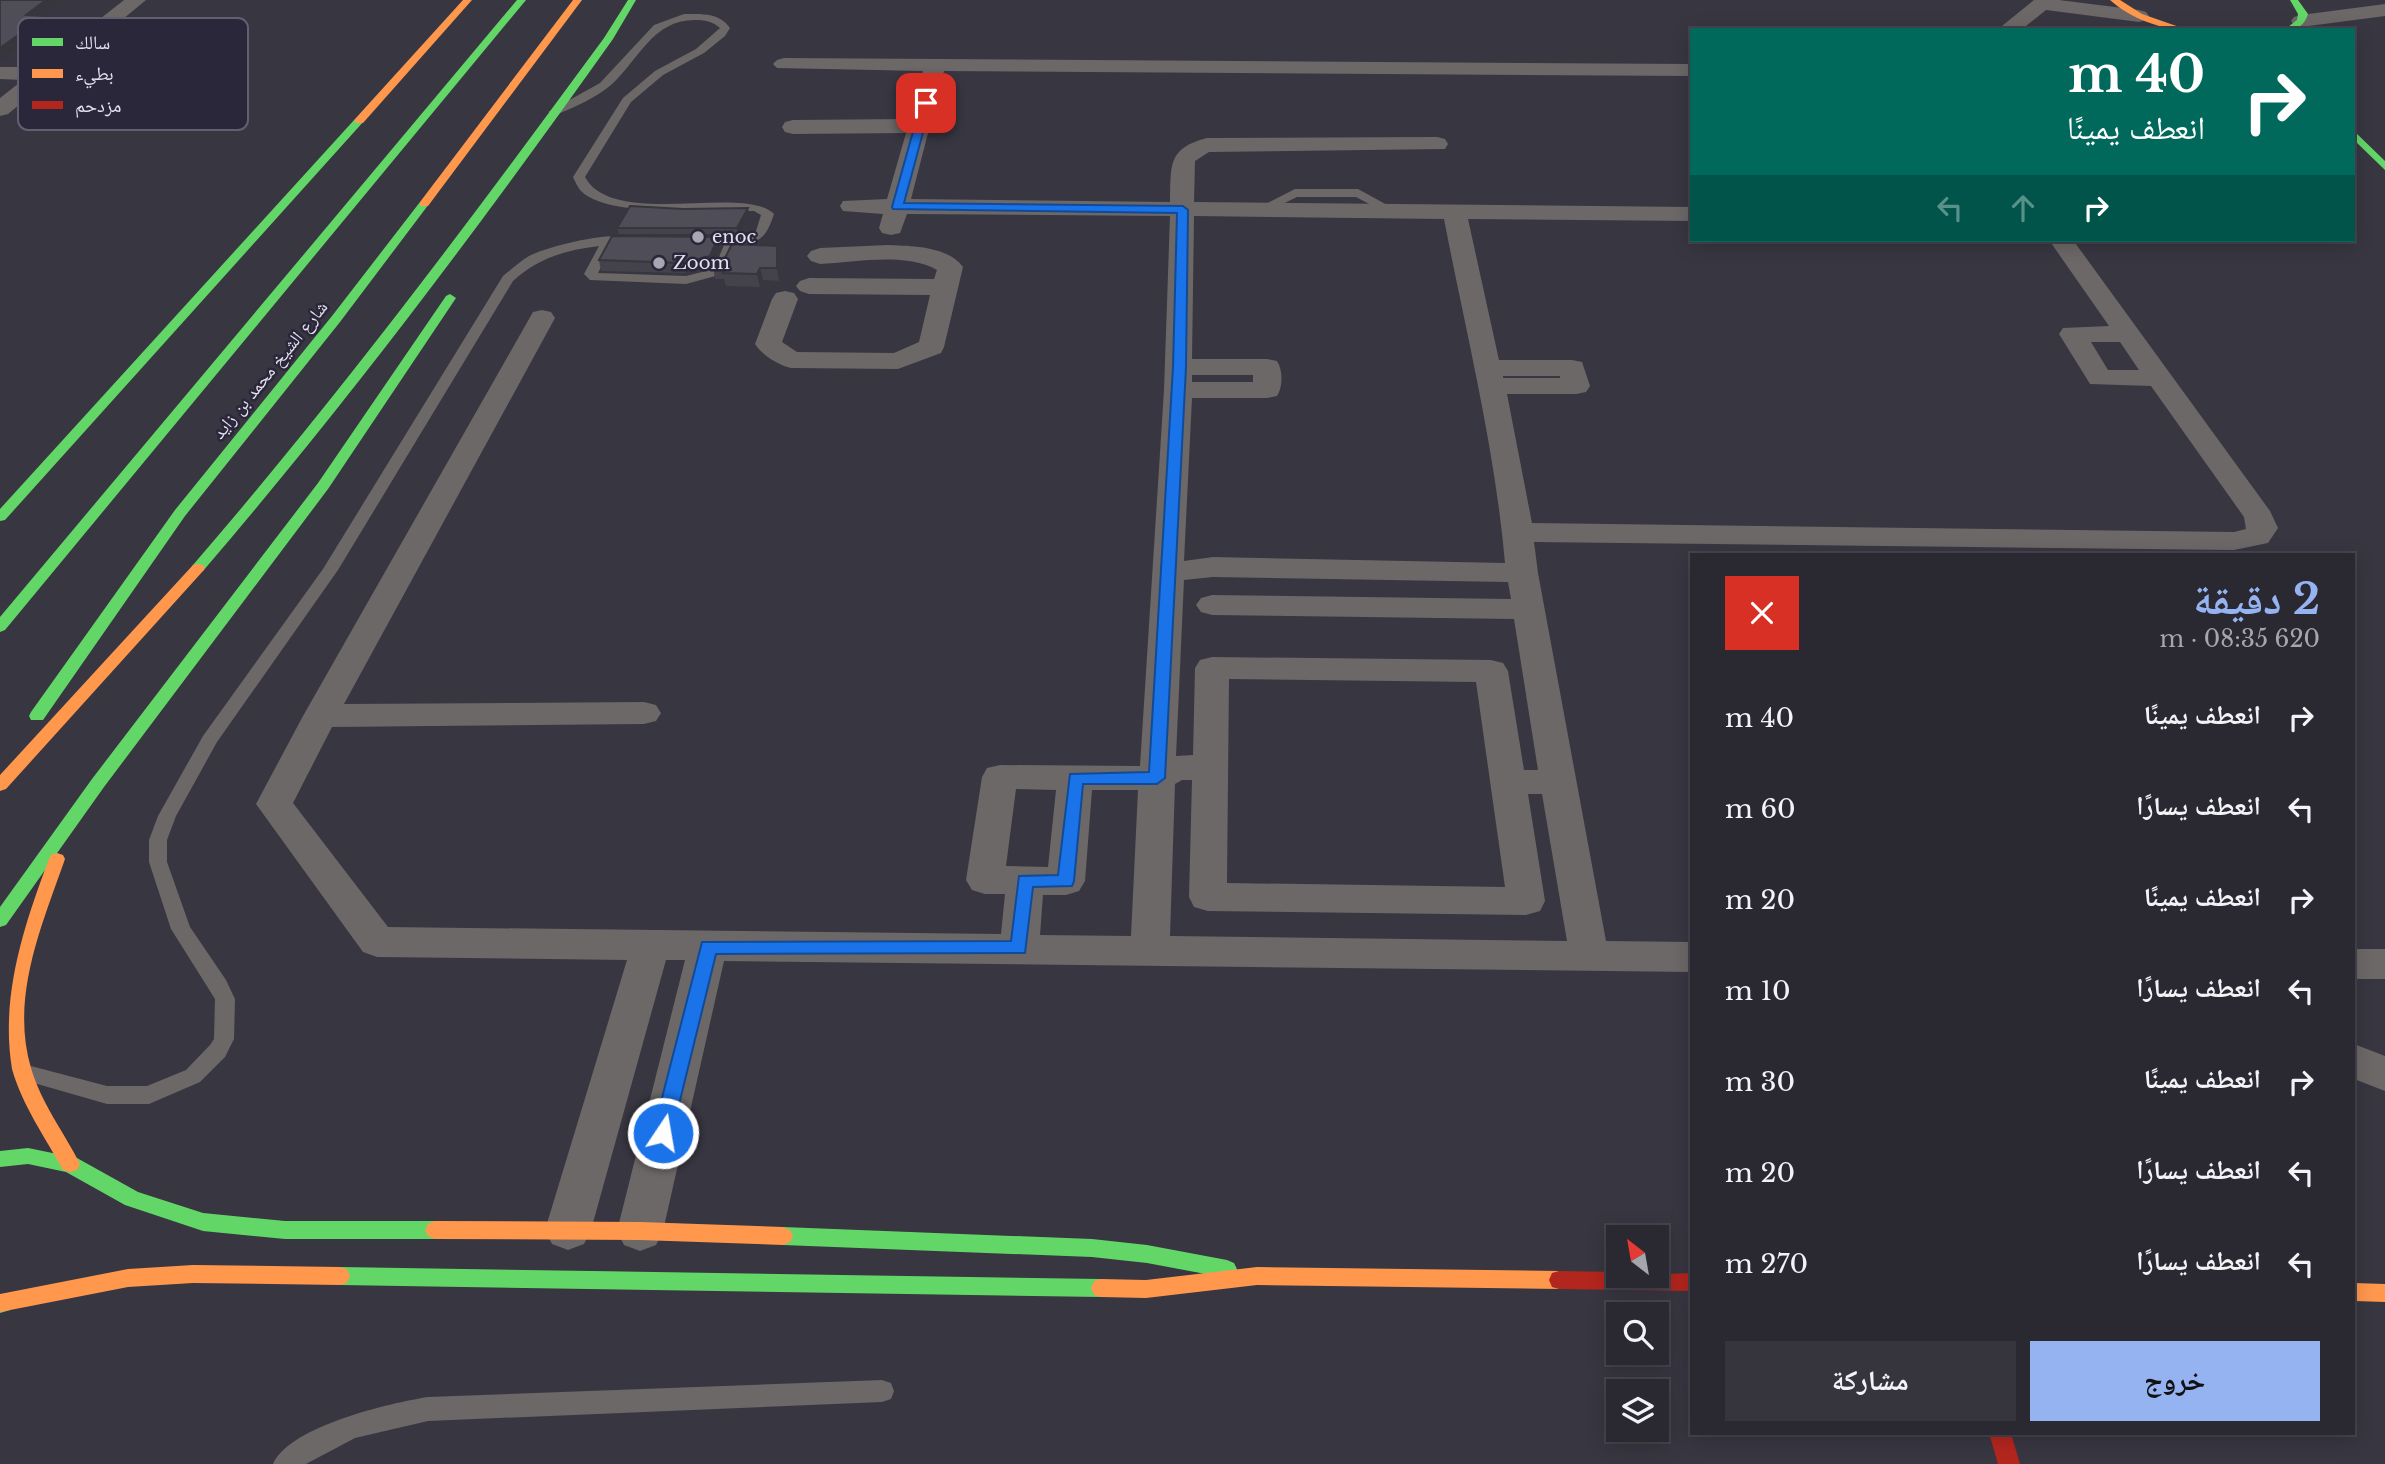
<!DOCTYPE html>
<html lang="ar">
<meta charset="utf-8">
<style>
:root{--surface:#2a2831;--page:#36343d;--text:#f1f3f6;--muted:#a5a6ab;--line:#46444d;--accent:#95b2f1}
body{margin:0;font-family:"Libre Baskerville","Noto Naskh Arabic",serif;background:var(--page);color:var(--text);direction:rtl;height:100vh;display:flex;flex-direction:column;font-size:26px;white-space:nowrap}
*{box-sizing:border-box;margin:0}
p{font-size:23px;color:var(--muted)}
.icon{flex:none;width:38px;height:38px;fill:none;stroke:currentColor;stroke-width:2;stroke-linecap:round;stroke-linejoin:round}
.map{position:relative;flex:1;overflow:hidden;direction:ltr}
.drawer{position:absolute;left:1690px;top:553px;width:665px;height:882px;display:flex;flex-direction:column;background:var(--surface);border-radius:0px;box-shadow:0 4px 18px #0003,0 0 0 2px var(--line);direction:rtl}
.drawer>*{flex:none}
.top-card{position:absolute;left:1690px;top:28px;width:665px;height:214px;border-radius:0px;box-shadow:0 4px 18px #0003,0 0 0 2px var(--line);direction:rtl;background:#00695c;color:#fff;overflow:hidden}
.needle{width:46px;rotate:329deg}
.controls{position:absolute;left:1606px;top:1225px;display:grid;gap:14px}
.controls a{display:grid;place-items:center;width:63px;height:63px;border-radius:0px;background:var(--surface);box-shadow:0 4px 18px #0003,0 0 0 2px var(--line);font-size:35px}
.pin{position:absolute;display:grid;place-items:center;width:60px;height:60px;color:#fff;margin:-30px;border-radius:14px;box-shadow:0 4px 10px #0006}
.me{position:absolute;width:77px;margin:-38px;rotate:12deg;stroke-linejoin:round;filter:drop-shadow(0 0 5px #0008)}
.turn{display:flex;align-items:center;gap:24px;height:147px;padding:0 35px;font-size:32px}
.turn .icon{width:91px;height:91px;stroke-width:2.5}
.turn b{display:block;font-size:49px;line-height:60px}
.lanes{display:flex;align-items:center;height:66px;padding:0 35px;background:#0003;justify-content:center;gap:35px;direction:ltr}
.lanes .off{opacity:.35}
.round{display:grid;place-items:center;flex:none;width:74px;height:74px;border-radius:0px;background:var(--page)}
.overview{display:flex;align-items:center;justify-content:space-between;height:119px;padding:0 35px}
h1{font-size:42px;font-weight:800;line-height:52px;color:var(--accent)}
.button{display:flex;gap:14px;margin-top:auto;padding:14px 35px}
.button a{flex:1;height:80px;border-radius:0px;background:var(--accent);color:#111;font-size:28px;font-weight:800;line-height:80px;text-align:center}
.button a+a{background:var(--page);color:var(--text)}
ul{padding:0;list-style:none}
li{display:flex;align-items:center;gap:21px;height:91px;padding:0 35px}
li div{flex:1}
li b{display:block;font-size:26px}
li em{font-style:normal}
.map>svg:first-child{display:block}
</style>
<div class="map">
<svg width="2385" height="1464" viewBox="0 0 2385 1464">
<rect width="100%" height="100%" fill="#383641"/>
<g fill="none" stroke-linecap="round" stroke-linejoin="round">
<g fill="#6c6867" fill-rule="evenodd">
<path d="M 684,14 C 701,14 719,12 730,28 L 725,36 L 704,53 L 663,75 L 631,102 L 585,177 C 613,229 743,184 774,214 C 767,235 761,244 737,245 L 723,274 L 686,284 L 590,280 L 584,274 L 599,246 C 566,250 538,258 513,281 L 338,570 L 217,742 L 176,816 L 167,840 L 167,862 L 190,927 L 226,980 L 235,999 L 234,1039 L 225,1057 L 200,1082 L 149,1104 L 107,1104 L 20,1079 L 16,1073 L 20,1067 L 27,1065 L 107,1086 L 147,1086 L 186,1070 L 210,1045 L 214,1039 L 215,999 L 171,929 L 149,862 L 149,840 L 158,816 L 203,736 L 323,569 L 503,276 C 512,269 519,262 529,256 C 549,246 622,227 639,241 L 633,245 L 612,245 L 598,273 L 686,276 L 714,269 L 724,245 L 696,246 L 690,242 L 692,239 L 743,237 L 756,231 L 761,215 L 754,211 C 717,211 607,218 581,191 C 578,188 575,181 573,177 L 623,98 L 655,71 L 696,49 L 720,28 C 712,21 705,20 695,20 C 652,20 639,60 611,85 C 595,98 577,106 558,114 L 548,112 L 600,83 L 654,25 Z"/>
<polygon points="1295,189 1358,189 1400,212 1390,215 1356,197 1297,197 1262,214 1252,211"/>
<path d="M 882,1380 L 891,1383 L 894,1391 L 891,1399 L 882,1402 L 428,1421 L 355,1438 L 306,1464 L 273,1464 C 290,1426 390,1403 428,1397 Z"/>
</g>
<g fill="#6c6867" fill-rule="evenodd">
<polygon points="124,0 146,0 8,114 0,116 0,98 23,80 0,79 0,67 39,67"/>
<polygon points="2034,0 2059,0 2139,10 2146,12 2149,16 2146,20 2139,22 2046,10 2021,30 1997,30"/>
<polygon points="2385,4 2385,16 2301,27 2294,25 2291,21 2294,17 2301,15"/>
<path d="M 784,58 L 1692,64 L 1692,76 L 944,71 L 911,199 L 1170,202 C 1171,166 1167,148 1207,138 L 1437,137 L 1445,139 L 1448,144 L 1445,149 L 1209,152 L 1195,161 L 1194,202 L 1692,207 L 1692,221 L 1468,219 L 1499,360 L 1572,360 L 1582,362 L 1590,386 L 1586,392 L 1576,394 L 1507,394 L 1532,523 L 2234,532 L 2246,529 L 2244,517 L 2151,386 L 2090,384 L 2059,334 L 2063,328 L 2109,326 L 2049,240 L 2073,240 L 2270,511 L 2278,528 L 2268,543 L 2234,550 L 1534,542 L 1538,573 L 1606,941 L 1692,942 L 1692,972 L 724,961 L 663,1231 L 656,1245 L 640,1251 L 624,1245 L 617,1231 L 685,960 L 666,960 L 591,1230 L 584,1244 L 568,1250 L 552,1244 L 545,1230 L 627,960 L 377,957 L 363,952 L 256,804 L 303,716 L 533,312 L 542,310 L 551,312 L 555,318 L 344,704 L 644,702 L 656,705 L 661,713 L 656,721 L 644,724 L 332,727 L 293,803 L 388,927 L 1001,934 L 1005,894 L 985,894 L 972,890 L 966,880 L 982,777 L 987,768 L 1000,765 L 1140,766 L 1164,390 L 1170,216 L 907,214 L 900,233 L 891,235 L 882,233 L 879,228 L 883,214 L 843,211 L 840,206 L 843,201 L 887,199 L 906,133 L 793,134 L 785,132 L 782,127 L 785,122 L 793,120 L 909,119 L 923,71 L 777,68 L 773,64 L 777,60 ZM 1194,216 L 1444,219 C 1466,333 1495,448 1505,563 L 1213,557 L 1184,561 L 1192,398 L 1267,398 L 1277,396 C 1283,387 1283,370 1277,361 L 1267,359 L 1192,359 ZM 2091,342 L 2120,342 L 2139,370 L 2108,370 ZM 1192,375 L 1253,375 L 1253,382 L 1192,382 ZM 1503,376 L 1560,376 L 1560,378 L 1503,378 ZM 1213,577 L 1508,582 L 1511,599 L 1212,595 L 1201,598 L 1196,605 L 1201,612 L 1212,615 L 1514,619 L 1538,770 L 1524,770 L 1508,671 L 1503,663 L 1491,660 L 1212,657 L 1200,660 L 1195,668 L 1193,755 L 1176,756 L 1184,580 ZM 1229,679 L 1476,682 L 1505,887 L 1227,883 ZM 1182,780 L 1192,780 L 1189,897 L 1194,907 L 1208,911 L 1526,915 L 1540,911 L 1545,901 L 1528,794 L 1542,794 L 1567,941 L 1170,936 L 1175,784 ZM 1016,789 L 1056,790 L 1048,867 L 1006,866 ZM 1092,790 L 1138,790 L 1131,936 L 1040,935 L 1043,895 L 1066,895 L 1079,891 L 1085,881 Z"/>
<path d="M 888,245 C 911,246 948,246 963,267 L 944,347 L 941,353 L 898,369 L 791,368 C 778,365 762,355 755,344 L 772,299 L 776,293 L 785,291 L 794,293 L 798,299 L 782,342 L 797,352 L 894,353 L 919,342 L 930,295 L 809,294 L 800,291 L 796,286 L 800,281 L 809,278 L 934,279 L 937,270 C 908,252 853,262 820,264 L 811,261 L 807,256 L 811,251 L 820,248 Z"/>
<rect x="2354" y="949" width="31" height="30"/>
<polygon points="2354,1044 2385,1056 2385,1091 2354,1079"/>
</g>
<g fill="#63d668" fill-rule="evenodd">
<polygon points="517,0 526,0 5,630 0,632 0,617"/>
<path d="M 628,0 L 636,0 L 613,39 C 483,222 349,401 203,571 L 193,571 L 191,568 L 193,565 C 339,396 472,218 604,38 Z"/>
<path d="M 2290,0 L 2298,0 L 2308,14 C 2304,27 2296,30 2284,30 L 2297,20 L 2298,14 Z"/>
<polygon points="355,119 364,121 5,520 0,521 0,509"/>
<polygon points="2354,131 2385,161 2385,170 2354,140"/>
<polygon points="420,202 429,204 340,322 185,516 43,720 31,720 29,716 31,712 175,510 332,316"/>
<polygon points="450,294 456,298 328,489 104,787 6,925 0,927 0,907 92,779 318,483 446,296"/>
<polygon points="28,1148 77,1158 138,1192 203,1213 285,1221 435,1221 442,1224 445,1230 442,1236 435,1239 285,1239 203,1231 125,1205 66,1172 28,1164 0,1167 0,1151"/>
<polygon points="783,1227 1092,1239 1147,1245 1227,1260 1234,1263 1237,1269 1234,1275 1227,1278 1147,1263 1092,1257 783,1245 776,1242 773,1236 776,1230"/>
<polygon points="340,1267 1101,1279 1108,1281 1111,1288 1108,1295 1101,1297 340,1285 333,1283 330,1276 333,1269"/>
<polygon points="3,1294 10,1296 14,1303 10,1310 0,1313 0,1295"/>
</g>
<g fill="#ff974d" fill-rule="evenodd">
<polygon points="463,0 472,0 363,123 355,123 355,119"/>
<polygon points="573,0 582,0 428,206 420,206 420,202"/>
<path d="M 2110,0 L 2120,0 L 2142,14 L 2188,30 C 2161,30 2130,18 2110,0 Z"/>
<polygon points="198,564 203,565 205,568 203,571 6,789 0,791 0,775 193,565"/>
<path d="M 57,853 L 63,855 L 65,859 C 42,925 10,997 31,1068 C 41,1103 64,1132 80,1164 L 77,1170 L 70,1172 L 63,1170 C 45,1137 22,1105 12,1069 C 0,997 24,925 49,859 L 51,855 Z"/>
<polygon points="435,1221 640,1222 783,1227 790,1230 793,1236 790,1242 783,1245 640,1240 435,1239 428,1236 425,1230 428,1224"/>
<polygon points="193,1265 340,1267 347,1269 350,1276 347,1283 340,1285 193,1283 128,1287 0,1312 0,1294 128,1269"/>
<polygon points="1257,1267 1559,1271 1566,1273 1569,1280 1566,1287 1559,1289 1257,1285 1146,1298 1101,1297 1094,1295 1091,1288 1094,1281 1101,1279 1146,1280"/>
<polygon points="2354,1283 2385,1284 2385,1302 2354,1301"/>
</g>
<g fill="#b3261e" fill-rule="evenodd">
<polygon points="1559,1271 1619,1272 1619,1276 1692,1273 1692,1291 1559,1289 1552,1287 1549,1280 1552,1273"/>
<polygon points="1989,1433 2011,1433 2020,1464 1998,1464"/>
</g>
</g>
<g fill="#44424b">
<polygon points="749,214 738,234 619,234 617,228"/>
<polygon points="718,237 720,248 712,267 686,273 601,271 599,260"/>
<polygon points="777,246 779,259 779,281 763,280 760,287 726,286 724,279 715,279 713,266"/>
</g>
<g fill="#37363d">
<polygon points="46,0 62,0 30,25 26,15"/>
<polygon points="45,16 49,25 0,61 0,48"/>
<polygon points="748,208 749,214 738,234 737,228"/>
<polygon points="718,237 720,248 712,267 686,273 684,263"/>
<polygon points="777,246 779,259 779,281 777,268"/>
<polygon points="760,268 763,280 760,287 757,274"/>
</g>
<g fill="#4f4d57" stroke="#37363d" stroke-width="2">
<polygon points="0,0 46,0 26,15 45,16 0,48"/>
<polygon points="630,206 683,209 748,208 737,228 617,228"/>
<polygon points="612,236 718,237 710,256 684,263 599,260"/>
<polygon points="732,244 777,246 777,268 760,268 757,274 723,273 727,267 713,266 723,262"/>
</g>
<polygon fill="#1a73e8" stroke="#114b97" stroke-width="2" points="926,100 931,103 904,203 1183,206 1188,210 1186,367 1165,778 1157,784 1083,784 1074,881 1072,886 1033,887 1025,953 716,954 672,1133 670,1139 663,1141 656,1139 653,1133 702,942 1011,941 1019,876 1058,875 1070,774 1149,772 1173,367 1177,213 893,209 892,207 921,103"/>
<g fill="#a8a6b3" stroke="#2b273b" stroke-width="2.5">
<circle cx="698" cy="237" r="7"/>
<circle cx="659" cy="263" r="7"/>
</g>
<g text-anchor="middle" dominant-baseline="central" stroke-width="5" stroke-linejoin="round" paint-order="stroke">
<g font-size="18" fill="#e5e2f0" stroke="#2b273b" text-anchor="start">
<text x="712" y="237">enoc</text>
<text x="673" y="263">Zoom</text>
</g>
<g font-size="18" fill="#e5e2f0" stroke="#2b273b">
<text transform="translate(270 370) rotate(-51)">شارع الشيخ محمد بن زايد</text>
</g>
</g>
<rect x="18" y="18" width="230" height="112" rx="10" fill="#2b273b" stroke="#635f71" stroke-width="2"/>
<rect x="32" y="38" width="31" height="8" fill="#63d668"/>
<rect x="32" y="69" width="31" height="9" fill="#ff974d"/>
<rect x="32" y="101" width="31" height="8" fill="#b3261e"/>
<g font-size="19" fill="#e5e2f0">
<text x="75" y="49">سالك</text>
<text x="75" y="80">بطيء</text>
<text x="75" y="112">مزدحم</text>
</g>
</svg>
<div class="controls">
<a><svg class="needle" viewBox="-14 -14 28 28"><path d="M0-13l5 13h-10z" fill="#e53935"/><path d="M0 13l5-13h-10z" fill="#a5a6ab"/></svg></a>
<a><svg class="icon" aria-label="search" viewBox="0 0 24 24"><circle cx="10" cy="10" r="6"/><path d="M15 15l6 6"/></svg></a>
<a><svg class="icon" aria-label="layers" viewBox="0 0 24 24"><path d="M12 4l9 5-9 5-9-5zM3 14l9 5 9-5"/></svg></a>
</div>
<div class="pin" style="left:926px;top:103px;background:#d93025"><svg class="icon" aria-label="arrive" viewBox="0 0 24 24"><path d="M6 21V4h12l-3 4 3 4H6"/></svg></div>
<svg class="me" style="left:663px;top:1133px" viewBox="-20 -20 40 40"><circle r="17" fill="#1a73e8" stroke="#fff" stroke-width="3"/><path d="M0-11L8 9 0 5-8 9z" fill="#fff"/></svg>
<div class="top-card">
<div class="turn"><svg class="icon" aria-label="right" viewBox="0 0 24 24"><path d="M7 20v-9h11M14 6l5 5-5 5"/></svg><div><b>40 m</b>انعطف يمينًا</div></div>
<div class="lanes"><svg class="icon off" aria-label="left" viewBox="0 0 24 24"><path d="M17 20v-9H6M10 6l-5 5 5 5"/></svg><svg class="icon off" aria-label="ahead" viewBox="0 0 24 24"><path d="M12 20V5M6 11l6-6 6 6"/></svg><svg class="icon" aria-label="right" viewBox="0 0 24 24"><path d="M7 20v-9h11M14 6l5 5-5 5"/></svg></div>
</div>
<section class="drawer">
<div class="overview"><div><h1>2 دقيقة</h1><p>620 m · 08:35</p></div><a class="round" style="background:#d93025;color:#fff"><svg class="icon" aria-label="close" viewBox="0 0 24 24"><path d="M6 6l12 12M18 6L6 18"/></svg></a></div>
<ul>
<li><svg class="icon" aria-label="right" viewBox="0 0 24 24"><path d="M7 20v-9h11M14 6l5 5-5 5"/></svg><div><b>انعطف يمينًا</b></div><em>40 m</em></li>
<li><svg class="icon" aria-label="left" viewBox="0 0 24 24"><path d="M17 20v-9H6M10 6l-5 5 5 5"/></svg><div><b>انعطف يسارًا</b></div><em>60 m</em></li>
<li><svg class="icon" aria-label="right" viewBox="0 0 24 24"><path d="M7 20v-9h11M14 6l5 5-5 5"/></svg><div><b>انعطف يمينًا</b></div><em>20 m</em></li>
<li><svg class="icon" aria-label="left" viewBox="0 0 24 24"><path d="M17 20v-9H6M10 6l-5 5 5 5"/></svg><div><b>انعطف يسارًا</b></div><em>10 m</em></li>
<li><svg class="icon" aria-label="right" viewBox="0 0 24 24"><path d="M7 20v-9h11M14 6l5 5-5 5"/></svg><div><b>انعطف يمينًا</b></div><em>30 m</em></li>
<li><svg class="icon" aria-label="left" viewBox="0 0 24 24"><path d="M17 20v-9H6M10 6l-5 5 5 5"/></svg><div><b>انعطف يسارًا</b></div><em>20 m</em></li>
<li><svg class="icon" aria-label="left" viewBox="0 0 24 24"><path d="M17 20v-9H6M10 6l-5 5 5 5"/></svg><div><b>انعطف يسارًا</b></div><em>270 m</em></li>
</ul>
<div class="button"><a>خروج</a><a>مشاركة</a></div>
</section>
</div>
